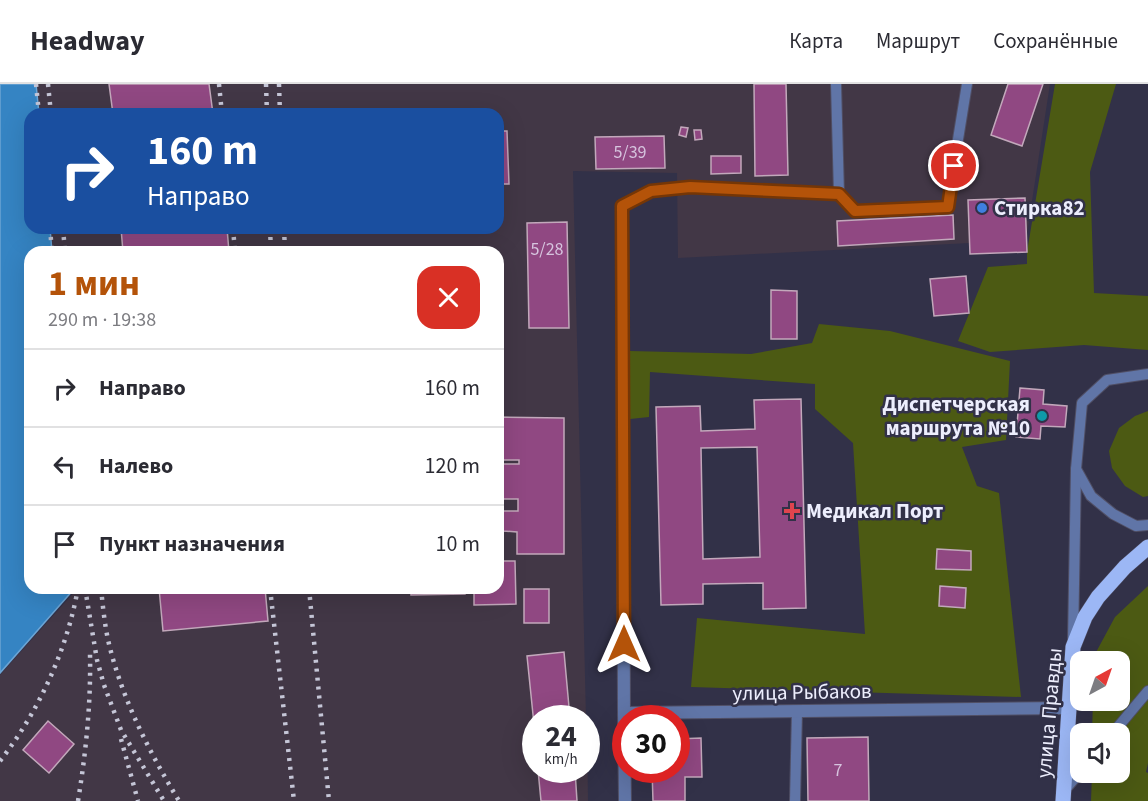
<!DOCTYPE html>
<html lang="ru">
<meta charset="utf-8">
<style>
:root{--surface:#fff;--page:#f7f7f7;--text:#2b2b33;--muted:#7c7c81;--line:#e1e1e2;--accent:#b45309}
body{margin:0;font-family:"Source Sans 3",sans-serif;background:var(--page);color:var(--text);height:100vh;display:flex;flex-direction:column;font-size:22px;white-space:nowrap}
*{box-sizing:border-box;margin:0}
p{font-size:20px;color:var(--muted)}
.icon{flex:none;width:33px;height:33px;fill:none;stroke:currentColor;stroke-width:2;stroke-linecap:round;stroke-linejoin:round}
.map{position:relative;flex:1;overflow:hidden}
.side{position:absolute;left:24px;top:162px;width:480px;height:348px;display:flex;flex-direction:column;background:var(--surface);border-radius:18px;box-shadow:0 6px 24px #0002}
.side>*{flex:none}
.top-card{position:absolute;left:24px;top:24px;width:480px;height:126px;border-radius:18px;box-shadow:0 6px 24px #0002;background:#1a4fa0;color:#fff;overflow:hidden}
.needle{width:39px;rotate:40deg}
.tools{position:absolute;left:1070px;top:567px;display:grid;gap:12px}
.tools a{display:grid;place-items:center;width:60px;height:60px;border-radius:12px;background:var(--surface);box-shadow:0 6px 24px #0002;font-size:30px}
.speed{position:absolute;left:522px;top:621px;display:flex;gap:12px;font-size:30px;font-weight:700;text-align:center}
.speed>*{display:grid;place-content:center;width:78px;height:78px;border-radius:50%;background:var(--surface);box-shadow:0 6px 24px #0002;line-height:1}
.speed small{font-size:15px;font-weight:400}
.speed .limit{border:9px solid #d22;background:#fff;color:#111}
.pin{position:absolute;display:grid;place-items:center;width:51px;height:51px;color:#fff;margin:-26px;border:3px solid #fff;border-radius:50%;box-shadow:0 2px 6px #0007}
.me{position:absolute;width:66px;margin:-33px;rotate:0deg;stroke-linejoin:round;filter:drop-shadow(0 0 4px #0008)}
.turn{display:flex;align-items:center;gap:21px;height:126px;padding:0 24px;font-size:27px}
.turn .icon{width:78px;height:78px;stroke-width:2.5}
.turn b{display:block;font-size:42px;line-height:51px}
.round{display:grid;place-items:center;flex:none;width:63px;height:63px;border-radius:18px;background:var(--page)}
.head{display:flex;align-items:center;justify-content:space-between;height:102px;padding:0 24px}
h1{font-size:36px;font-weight:700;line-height:45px;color:var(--accent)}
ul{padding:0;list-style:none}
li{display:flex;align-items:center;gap:18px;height:78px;padding:0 24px;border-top:2px solid var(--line)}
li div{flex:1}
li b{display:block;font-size:22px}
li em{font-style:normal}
header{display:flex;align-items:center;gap:36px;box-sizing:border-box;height:84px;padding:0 30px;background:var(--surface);border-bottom:2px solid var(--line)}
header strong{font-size:28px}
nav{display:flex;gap:33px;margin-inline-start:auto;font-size:21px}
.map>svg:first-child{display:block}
</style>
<header>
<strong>Headway</strong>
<nav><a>Карта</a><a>Маршрут</a><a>Сохранённые</a></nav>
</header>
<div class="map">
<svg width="1148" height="717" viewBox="0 0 1148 717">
<rect width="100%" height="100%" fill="#323148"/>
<polygon fill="#423746" points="35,0 1050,0 1026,156 678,174 677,89 573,87 586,634 536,634 536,686 586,686 587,640 588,717 0,717 0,591 78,504 498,504 498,168 50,168 48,144 498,144 498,30 38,30"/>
<g fill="#4c5a13">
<polygon points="1055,0 1116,0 1090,88 1094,209 1148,212 1148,266 1084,261 990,268 958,257 988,183 1027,180 1027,168"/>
<polygon points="819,240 890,247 1010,277 1006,356 962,363 977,402 999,409 1021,613 691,603 697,534 865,550 853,359 815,325 815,300 650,288 649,333 630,335 630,267 751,270 812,259"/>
<polygon points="1148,327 1148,412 1143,413 1125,402 1112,384 1109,367 1119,344 1135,332"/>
<polygon points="1148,502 1148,679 1146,688 1148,689 1148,717 1091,717 1092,689 1119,688 1119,650 1092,649 1093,617 1119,616 1119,578 1094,577 1094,572 1115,533"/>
</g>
<polygon fill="#3584c3" stroke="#6ca4d4" stroke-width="1.5" points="0,0 36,0 39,30 30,30 30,144 50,144 52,168 30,168 30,504 75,504 0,589"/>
<g fill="#904882" stroke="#c2a8bb" stroke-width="1.5" fill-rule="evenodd">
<polygon points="109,0 209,0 213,30 113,30"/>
<polygon points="754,0 786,0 788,91 755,92"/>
<polygon points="1008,0 1043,0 1022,62 991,51"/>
<polygon points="681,43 688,44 686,53 679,51"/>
<polygon points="694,46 701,46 702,55 695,56"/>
<polygon points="498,47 507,47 509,100 498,100"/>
<polygon points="664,52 665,84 596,85 595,53"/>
<polygon points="711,72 741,72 741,89 711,90"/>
<polygon points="1025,114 1027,168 970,170 968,116"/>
<polygon points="953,131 954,155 838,162 837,137"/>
<polygon points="567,138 569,244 529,244 527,139"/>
<polygon points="121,144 227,144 229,168 123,168"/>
<polygon points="966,192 969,229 934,232 930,195"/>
<polygon points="771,206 797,207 797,255 771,255"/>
<polygon points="1020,304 1044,306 1043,320 1067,322 1065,343 1041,342 1040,355 1016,353"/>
<path d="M 801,315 L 806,524 L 763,525 L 763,499 L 703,500 L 703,520 L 661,521 L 656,323 L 700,322 L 701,347 L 755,345 L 754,316 ZM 757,363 L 760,473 L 703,475 L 701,364 Z"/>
<polygon points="498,333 564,334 564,470 517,470 517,448 503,447 503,427 518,427 518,415 498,415 498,380 519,380 519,376 498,376"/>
<polygon points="937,465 971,467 971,486 936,485"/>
<polygon points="498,477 515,477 516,520 474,521 474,504 498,504"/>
<polygon points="940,502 966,504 965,524 939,522"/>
<polygon points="159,504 265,504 268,537 163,547"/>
<polygon points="411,504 465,504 465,510 411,511"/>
<rect x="524" y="505" width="25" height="34"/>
<polygon points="564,568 570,634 536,634 536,660 527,572"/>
<polygon points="48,637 74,660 49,689 23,666"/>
<polygon points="868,653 869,717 808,717 807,654"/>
<polygon points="701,654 702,693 685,693 685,717 653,717 652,686 676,686 676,655"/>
<polygon points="538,686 575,686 577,717 541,717"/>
</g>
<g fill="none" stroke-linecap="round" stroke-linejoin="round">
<g stroke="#504f65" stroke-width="12">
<g id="service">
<polyline points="836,0 839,110 855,127 947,123 967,0"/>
<polyline points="622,122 651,107 690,103 839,110"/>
<polyline points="1076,385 1091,412 1113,430 1136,442 1148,441"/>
<polyline points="1073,558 1076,385 1082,319 1107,296 1148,290"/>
<polyline points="1112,650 1148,607"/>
<polyline points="1063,708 1080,688"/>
<polyline points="795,717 797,627"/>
</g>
</g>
<g stroke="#504f65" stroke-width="14">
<g id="minor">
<polyline points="622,122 624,629"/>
<polyline points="625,717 624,629 1068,624"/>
</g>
</g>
<g stroke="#504f65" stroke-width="16">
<polyline id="primary" points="1063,717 1073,563 1085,533 1098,513 1125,483 1148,463"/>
</g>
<use href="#service" stroke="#6075a7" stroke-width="10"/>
<use href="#minor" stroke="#6075a7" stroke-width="12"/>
<use href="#primary" stroke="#9cb7f5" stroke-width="15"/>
<g stroke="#c5c6d7" stroke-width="4.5" stroke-dasharray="3 6" stroke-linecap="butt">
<polyline points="36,0 39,30"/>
<polyline points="48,0 51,30"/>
<polyline points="219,0 222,30"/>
<polyline points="266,0 267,30"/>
<polyline points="279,0 280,30"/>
<polyline points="50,144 52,168"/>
<polyline points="63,144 65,168"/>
<polyline points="233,144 235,168"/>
<polyline points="270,144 271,168"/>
<polyline points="284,144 285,168"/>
<polyline points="85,504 97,576 104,601 121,646 164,717"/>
<path d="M 101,504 C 103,524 105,545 110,564 C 124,619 150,669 179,717"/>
<polyline points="270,504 294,717"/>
<polyline points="309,504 329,717"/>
<polyline points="121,655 138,717"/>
<path d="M 0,677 C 39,627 67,566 78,504"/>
<path d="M 78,717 C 86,668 91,619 90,570"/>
</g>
</g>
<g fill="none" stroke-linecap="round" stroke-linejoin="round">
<g stroke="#753606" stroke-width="15">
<polyline id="route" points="624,560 622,122 651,107 690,103 839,110 855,127 948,123 954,82"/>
</g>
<use href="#route" stroke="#b45309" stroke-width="10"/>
</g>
<circle fill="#3f7fe0" stroke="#323148" stroke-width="2" cx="982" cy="124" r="6"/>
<circle fill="#0f9aa8" stroke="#323148" stroke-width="2" cx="1042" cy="332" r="6"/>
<path fill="#e0444e" stroke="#323148" stroke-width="2" d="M789 418h6v6h6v6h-6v6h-6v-6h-6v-6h6z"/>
<g text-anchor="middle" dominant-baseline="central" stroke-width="5" stroke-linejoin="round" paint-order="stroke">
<g font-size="18" fill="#d6c4de">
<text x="630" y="68">5/39</text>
<text x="547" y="165">5/28</text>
<text x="838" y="686">7</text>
</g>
<g font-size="21" font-weight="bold" fill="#edeefd" stroke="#323148" text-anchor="start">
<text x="994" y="124">Стирка82</text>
<text x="1030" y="320" text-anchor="end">Диспетчерская<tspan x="1030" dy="24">маршрута №10</tspan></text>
<text x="806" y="427">Медикал Порт</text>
</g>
<g font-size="21" fill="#edeefd" stroke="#323148">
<text transform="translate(802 608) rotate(-1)">улица Рыбаков</text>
<text transform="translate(1049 629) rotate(-85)">улица Правды</text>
</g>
</g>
</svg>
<div class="tools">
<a><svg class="needle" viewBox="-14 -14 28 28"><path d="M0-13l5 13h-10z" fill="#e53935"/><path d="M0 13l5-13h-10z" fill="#7c7c81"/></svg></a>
<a><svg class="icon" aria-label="sound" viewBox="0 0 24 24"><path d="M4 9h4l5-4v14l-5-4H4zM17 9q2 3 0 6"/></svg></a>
</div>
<div class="speed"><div>24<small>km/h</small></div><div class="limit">30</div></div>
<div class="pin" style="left:954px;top:82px;background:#d93025"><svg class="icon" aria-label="arrive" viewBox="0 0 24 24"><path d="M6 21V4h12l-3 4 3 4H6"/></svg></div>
<svg class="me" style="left:624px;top:560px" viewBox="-20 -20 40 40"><path d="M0-17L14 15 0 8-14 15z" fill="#b45309" stroke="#fff" stroke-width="4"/></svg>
<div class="top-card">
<div class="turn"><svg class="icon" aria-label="right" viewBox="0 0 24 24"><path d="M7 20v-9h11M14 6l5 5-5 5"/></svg><div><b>160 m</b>Направо</div></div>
</div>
<section class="side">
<div class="head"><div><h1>1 мин</h1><p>290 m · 19:38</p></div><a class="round" style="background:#d93025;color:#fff"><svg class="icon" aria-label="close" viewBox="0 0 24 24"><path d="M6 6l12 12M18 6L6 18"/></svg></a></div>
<ul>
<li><svg class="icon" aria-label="right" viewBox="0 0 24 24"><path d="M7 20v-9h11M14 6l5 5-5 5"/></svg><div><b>Направо</b></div><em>160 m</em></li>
<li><svg class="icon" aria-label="left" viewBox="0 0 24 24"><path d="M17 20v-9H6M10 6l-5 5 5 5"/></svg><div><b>Налево</b></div><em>120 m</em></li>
<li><svg class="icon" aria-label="arrive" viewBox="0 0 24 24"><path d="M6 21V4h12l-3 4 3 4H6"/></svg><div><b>Пункт назначения</b></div><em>10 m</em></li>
</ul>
</section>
</div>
